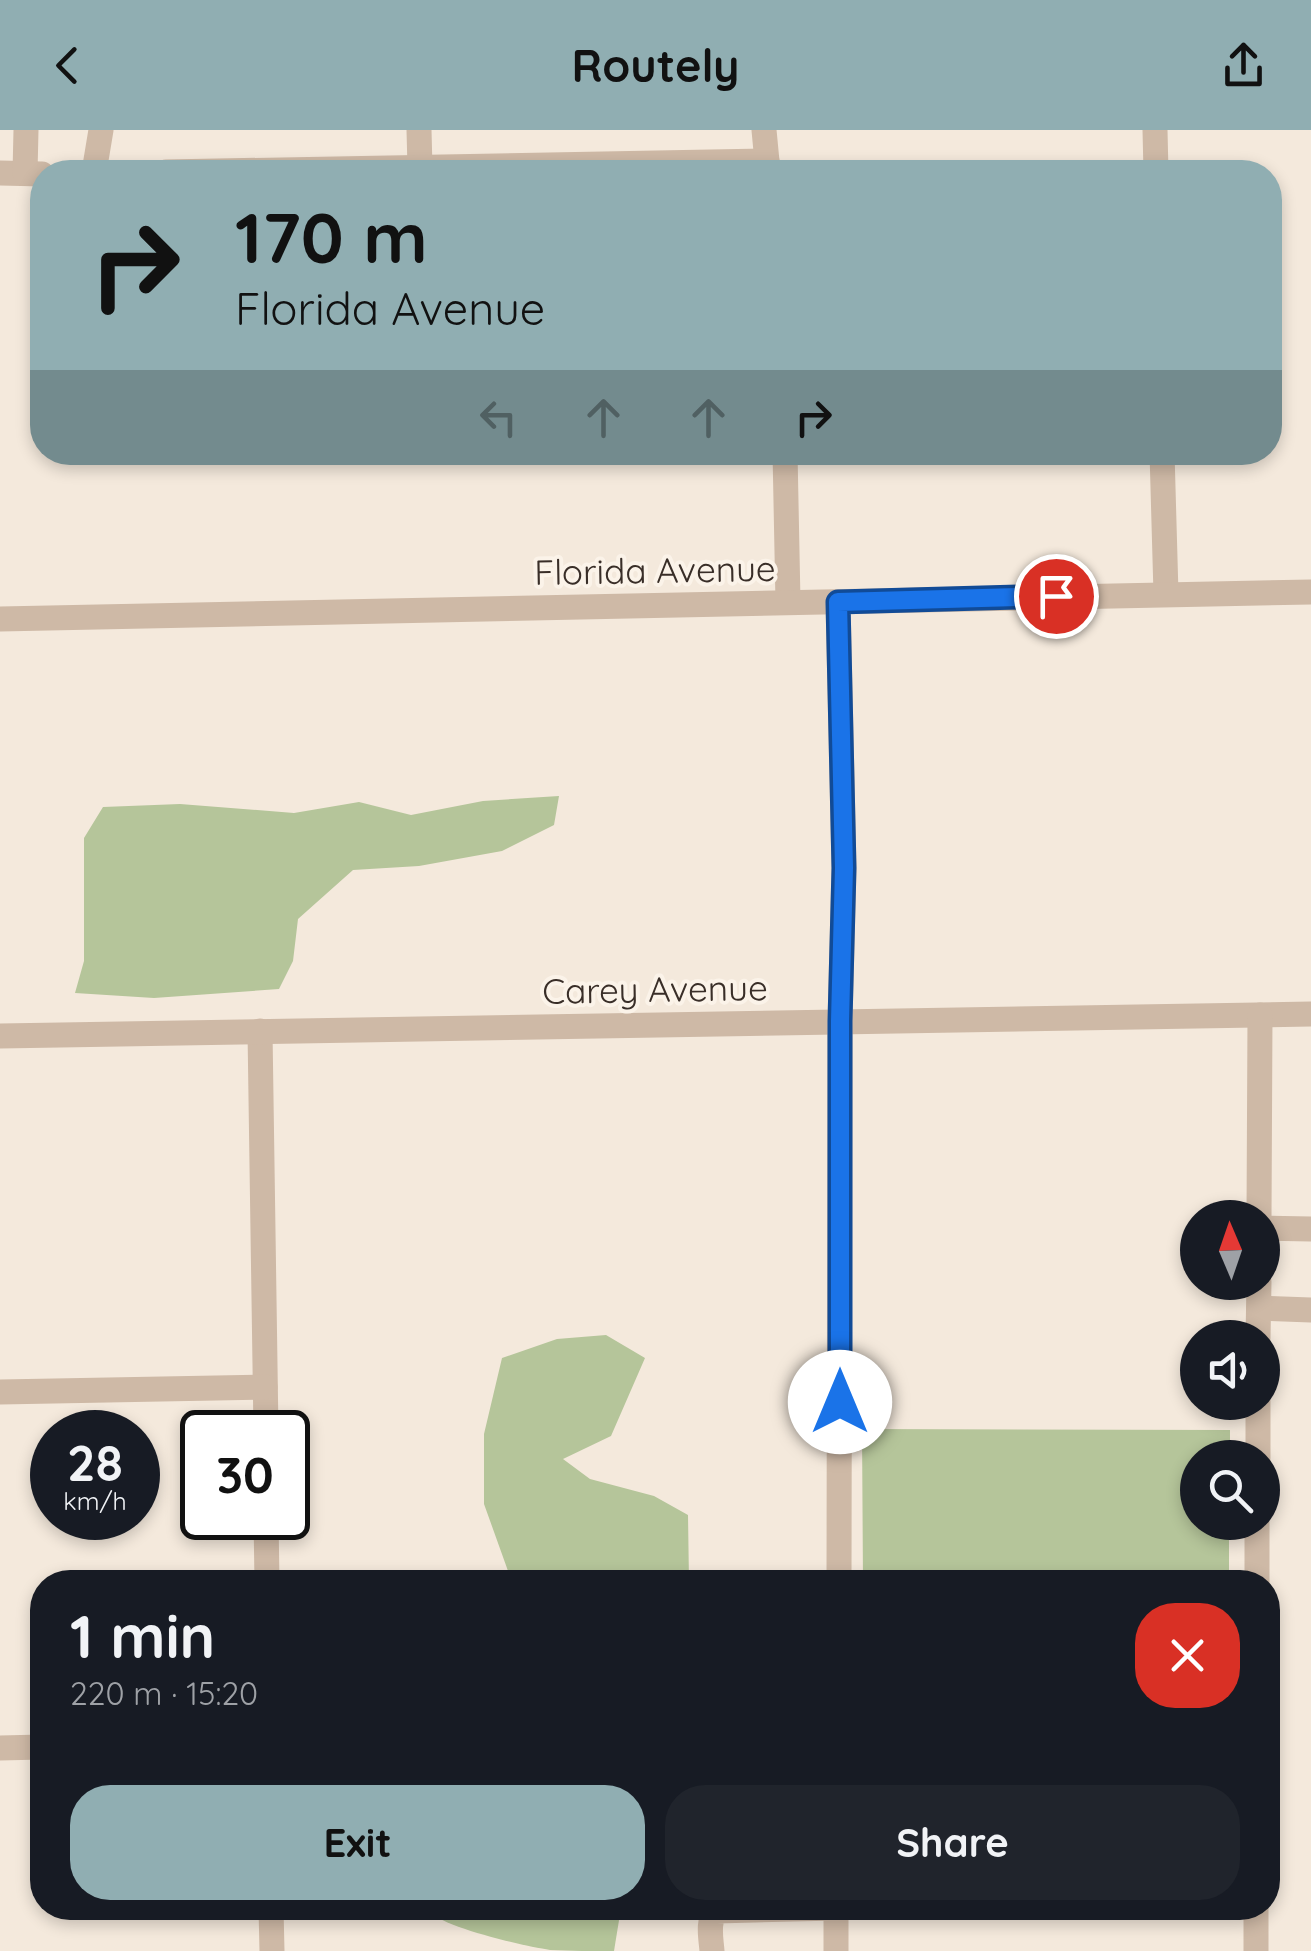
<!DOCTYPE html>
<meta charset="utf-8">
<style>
:root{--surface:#171b24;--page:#20242c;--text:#f1f3f6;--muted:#9ea1a6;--accent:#90aeb2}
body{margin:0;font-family:Quicksand,sans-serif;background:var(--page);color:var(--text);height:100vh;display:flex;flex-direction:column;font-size:38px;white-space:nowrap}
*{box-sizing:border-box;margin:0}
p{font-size:32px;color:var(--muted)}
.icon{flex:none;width:55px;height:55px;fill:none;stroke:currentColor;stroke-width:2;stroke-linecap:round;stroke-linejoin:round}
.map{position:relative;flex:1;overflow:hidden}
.drawer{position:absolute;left:30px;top:1440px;width:1250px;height:350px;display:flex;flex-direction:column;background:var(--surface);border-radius:40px;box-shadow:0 5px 15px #0003}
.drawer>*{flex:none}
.top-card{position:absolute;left:30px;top:30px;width:1252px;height:305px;border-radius:40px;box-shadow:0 5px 15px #0003;background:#90aeb2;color:#111;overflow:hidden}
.needle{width:65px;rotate:358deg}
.fabs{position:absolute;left:1180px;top:1070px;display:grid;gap:20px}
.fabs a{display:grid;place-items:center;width:100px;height:100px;border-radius:50%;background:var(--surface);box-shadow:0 5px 15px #0003;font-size:50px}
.speed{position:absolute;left:30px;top:1280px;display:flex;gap:20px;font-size:50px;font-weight:700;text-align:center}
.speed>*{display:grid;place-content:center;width:130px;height:130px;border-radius:50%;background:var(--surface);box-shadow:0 5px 15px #0003;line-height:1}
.speed small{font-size:25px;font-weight:400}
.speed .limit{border:5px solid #111;border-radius:15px;background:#fff;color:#111}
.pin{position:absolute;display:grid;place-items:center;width:85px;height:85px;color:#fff;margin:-42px;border:5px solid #fff;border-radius:50%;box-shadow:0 2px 10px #0007}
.me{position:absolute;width:110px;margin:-55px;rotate:0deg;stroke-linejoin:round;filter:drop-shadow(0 0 8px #0008)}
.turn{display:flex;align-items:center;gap:35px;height:210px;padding:0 40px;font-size:45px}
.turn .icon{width:130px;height:130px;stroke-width:2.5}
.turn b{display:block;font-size:70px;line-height:85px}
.lanes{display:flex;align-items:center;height:95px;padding:0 40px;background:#0003;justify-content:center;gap:50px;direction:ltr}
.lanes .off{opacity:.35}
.round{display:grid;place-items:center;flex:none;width:105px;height:105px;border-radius:40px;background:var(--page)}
.summary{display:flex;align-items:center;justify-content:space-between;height:170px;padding:0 40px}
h1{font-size:60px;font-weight:700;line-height:75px}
.cta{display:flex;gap:20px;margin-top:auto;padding:20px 40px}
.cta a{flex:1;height:115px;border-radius:40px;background:var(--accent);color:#111;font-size:40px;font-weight:700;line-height:115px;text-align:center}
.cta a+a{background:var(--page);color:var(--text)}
header{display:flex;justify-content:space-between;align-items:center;height:130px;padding:0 40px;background:var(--accent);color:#111;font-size:45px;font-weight:700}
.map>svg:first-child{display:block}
</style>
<header><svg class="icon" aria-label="back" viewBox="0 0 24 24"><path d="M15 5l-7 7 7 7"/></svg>Routely<svg class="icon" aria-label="share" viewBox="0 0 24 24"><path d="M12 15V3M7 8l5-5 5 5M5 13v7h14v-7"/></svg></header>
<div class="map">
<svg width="1311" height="1821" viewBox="0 0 1311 1821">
<rect width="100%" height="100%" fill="#f4e9dc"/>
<g fill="#b5c59a">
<polygon points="559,666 554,695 502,721 419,736 353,740 298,789 293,831 279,859 154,868 75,863 84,831 84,708 103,677 180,674 294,683 359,672 411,685 483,671"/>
<polygon points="606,1205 645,1228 611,1306 563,1329 590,1349 654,1366 688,1385 689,1452 512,1452 484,1374 484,1304 502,1228 557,1209"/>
<polygon points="862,1299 1230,1300 1230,1327 1198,1328 1198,1392 1229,1393 1229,1452 863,1452"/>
<path d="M 424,1778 L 621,1778 L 614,1821 C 593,1821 571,1821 550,1820 C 523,1816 440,1797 424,1778 Z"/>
</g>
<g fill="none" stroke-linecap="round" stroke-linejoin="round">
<g stroke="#ceb9a6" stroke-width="25">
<polyline points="419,0 420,38"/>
<polyline points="764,0 768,42"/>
<polyline points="1155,0 1156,42"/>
<polyline points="94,42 101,0"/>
<polyline points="166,42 767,31"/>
<polyline points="0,43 42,44"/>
<polyline points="25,43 26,0"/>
<polyline points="785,322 788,472"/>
<polyline points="1162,322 1166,464"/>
<polyline points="838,472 844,738 840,891 839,1452"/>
<polyline points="0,489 1311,462"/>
<polyline points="260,901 266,1302"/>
<polyline points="0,906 1311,884"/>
<polyline points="1259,1088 1260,885"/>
<polyline points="1262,1098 1311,1099"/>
<polyline points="1259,1178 1311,1180"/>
<polyline points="1258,1208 1259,1152"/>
<polyline points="0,1262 265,1257"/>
<polyline points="1258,1328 1258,1272"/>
<polyline points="266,1388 267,1452"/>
<polyline points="1257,1452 1257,1392"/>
<polyline points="0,1618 42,1617"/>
<polyline points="271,1778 272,1821"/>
<path d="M 712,1821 C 711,1808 707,1791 716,1781 L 836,1778"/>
<polyline points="836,1821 836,1778"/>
<polyline points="1256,1821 1256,1778"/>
</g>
</g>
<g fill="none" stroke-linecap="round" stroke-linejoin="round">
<g stroke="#114b97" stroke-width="25">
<polyline id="route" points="840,1272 840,891 844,738 838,472 1056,466"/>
</g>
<use href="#route" stroke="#1a73e8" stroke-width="18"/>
</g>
<g text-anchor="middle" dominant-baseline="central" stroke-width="8" stroke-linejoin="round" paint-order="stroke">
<g font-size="35" fill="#392e28" stroke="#fbf3e9">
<text transform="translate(655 440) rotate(-1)">Florida Avenue</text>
<text transform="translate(655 859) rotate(-1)">Carey Avenue</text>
</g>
</g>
</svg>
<div class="fabs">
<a><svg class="needle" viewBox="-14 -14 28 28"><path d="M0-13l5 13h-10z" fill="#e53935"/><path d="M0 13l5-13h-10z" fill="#9ea1a6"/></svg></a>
<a><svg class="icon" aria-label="sound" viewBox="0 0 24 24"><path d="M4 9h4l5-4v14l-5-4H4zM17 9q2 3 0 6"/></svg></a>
<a><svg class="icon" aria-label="search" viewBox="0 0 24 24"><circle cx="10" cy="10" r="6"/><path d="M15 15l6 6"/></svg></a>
</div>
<div class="speed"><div>28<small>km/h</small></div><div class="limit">30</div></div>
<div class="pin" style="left:1056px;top:466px;background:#d93025"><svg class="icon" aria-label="arrive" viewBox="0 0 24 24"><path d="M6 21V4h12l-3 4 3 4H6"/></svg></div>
<svg class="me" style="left:840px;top:1272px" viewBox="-20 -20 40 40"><circle r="19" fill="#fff"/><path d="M0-13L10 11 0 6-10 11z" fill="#1a73e8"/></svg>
<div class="top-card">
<div class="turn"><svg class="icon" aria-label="right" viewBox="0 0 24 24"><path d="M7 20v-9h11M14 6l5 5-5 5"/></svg><div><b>170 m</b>Florida Avenue</div></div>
<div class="lanes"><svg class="icon off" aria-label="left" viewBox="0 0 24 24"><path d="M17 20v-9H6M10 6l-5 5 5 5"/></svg><svg class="icon off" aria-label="ahead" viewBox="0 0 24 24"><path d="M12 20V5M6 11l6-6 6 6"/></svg><svg class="icon off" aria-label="ahead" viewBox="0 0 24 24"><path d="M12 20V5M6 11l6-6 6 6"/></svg><svg class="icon" aria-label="right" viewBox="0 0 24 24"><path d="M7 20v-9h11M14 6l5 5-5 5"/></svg></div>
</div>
<section class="drawer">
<div class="summary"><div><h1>1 min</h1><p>220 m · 15:20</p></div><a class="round" style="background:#d93025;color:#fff"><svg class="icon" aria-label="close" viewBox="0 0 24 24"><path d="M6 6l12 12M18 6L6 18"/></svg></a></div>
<div class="cta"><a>Exit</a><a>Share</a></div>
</section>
</div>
